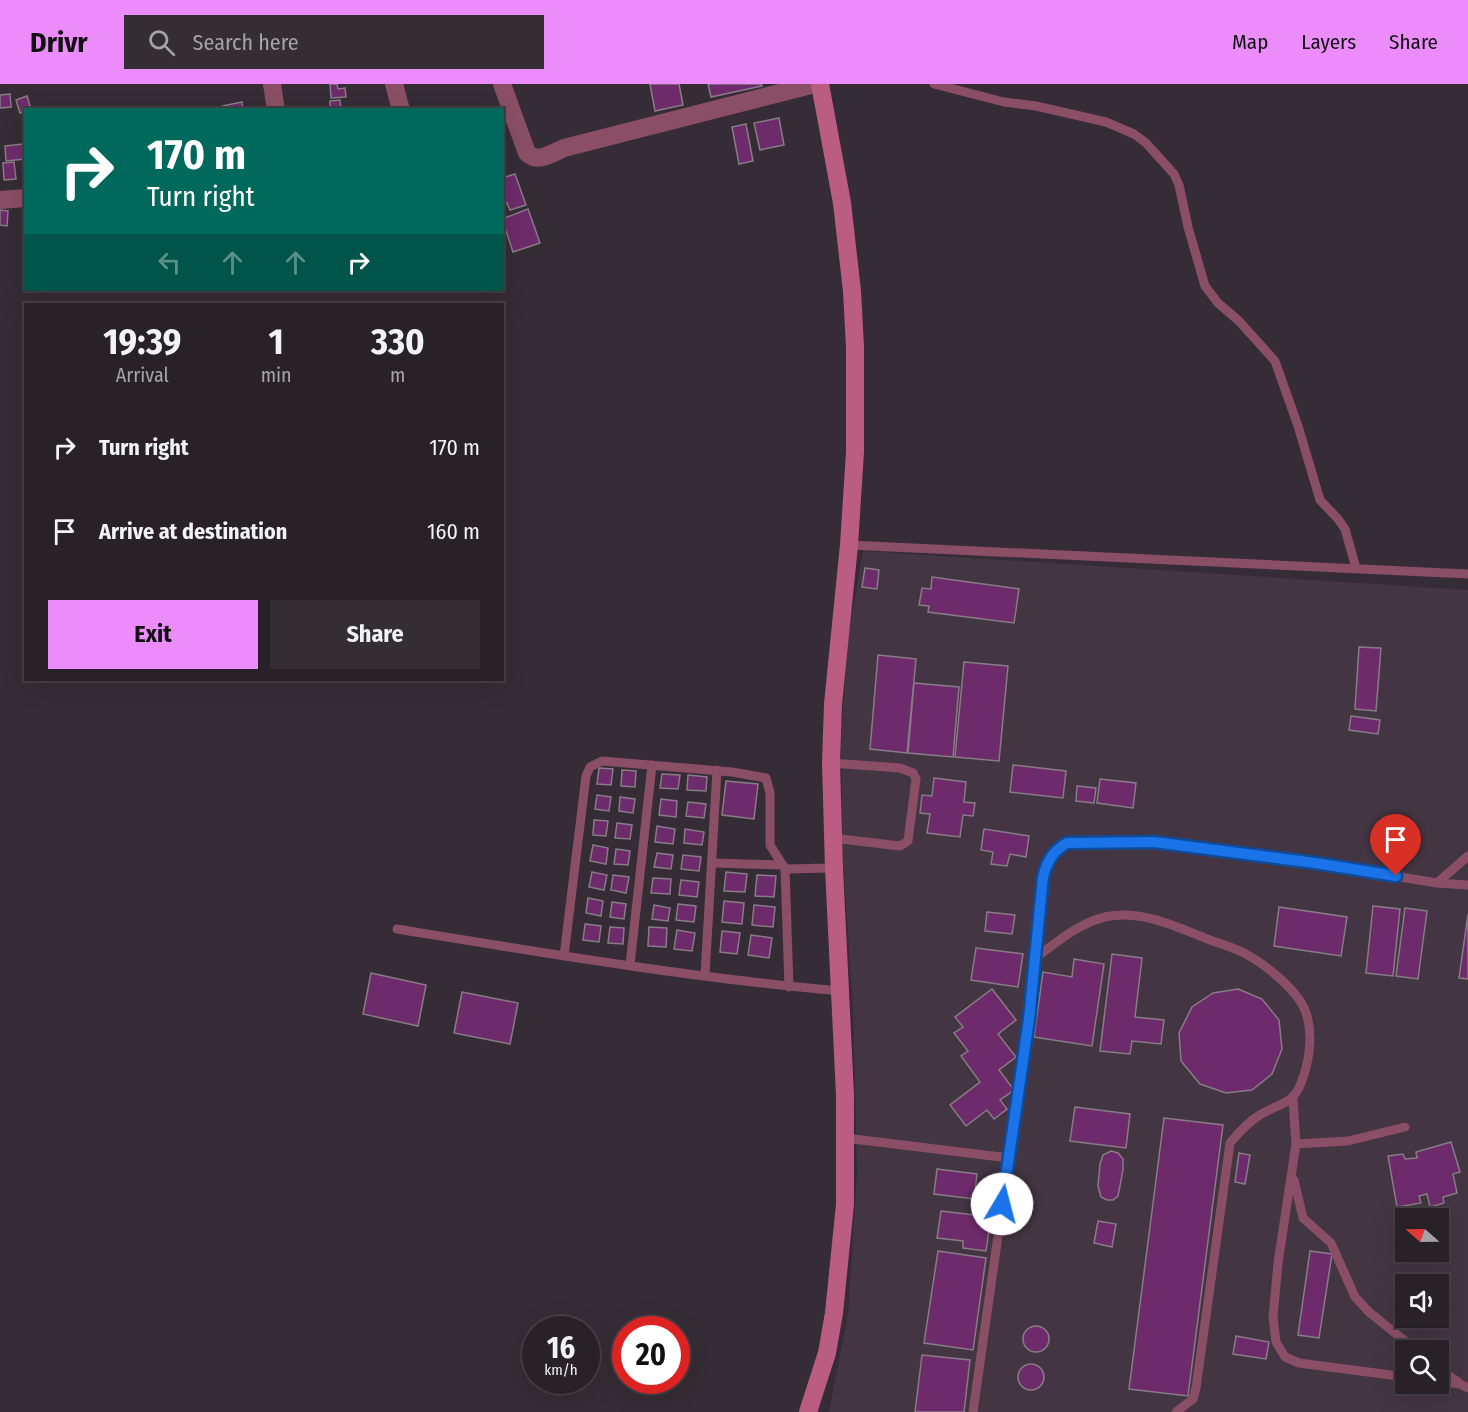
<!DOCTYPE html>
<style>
:root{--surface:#282128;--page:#342e34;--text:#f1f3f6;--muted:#a5a3a8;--line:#443e45;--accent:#ec8cfb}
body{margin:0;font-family:"Fira Sans Condensed",sans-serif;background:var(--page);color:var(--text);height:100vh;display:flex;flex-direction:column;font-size:22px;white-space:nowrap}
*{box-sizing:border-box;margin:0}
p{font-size:20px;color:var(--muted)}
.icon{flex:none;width:33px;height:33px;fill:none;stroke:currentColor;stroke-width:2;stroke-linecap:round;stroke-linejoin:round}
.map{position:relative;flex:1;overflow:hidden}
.details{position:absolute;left:24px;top:219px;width:480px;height:378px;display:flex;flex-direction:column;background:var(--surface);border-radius:0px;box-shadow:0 6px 24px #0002,0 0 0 2px var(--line)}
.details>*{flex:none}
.banner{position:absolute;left:24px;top:24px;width:480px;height:183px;border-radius:0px;box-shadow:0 6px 24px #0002,0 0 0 2px var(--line);background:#00695c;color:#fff;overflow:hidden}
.needle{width:39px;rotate:290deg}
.buttons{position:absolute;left:1395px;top:1124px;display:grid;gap:12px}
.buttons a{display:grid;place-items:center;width:54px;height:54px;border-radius:0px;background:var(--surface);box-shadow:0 6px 24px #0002,0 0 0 2px var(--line);font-size:30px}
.speed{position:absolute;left:522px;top:1232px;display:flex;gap:12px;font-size:30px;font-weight:700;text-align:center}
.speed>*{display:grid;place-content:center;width:78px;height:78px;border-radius:50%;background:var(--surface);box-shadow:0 6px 24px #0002,0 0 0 2px var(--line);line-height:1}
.speed small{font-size:15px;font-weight:400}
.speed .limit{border:9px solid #d22;background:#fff;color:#111}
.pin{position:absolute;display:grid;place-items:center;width:51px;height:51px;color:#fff;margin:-62px -26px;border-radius:50% 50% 50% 0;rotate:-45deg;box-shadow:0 0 6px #0007}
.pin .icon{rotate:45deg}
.me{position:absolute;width:66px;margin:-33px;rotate:8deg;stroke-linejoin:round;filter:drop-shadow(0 0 4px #0008)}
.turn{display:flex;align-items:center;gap:21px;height:126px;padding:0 24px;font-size:27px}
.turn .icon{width:78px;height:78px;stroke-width:2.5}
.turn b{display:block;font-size:42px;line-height:51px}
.lanes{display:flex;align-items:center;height:57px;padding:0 24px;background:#0003;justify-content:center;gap:30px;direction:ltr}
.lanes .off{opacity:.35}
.eta{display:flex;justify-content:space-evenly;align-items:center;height:102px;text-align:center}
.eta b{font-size:36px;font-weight:700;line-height:42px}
.cta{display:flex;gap:12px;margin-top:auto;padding:12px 24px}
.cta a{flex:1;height:69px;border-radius:0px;background:var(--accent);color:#111;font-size:24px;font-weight:700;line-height:69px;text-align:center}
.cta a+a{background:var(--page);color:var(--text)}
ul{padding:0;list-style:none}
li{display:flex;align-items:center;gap:18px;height:84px;padding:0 24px}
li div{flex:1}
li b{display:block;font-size:22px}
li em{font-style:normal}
header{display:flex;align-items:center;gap:36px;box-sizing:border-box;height:84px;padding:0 30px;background:var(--accent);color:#111}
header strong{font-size:28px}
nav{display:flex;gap:33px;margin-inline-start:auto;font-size:21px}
.search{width:420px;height:54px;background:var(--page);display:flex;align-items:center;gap:15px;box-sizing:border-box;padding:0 21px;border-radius:0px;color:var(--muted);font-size:22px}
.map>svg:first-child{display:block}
</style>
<header>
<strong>Drivr</strong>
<div class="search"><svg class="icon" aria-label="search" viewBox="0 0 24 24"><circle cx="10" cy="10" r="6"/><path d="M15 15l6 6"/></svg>Search here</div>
<nav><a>Map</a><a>Layers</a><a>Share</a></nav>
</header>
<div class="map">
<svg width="1468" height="1328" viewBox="0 0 1468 1328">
<rect width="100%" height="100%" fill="#362c35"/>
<path fill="#433542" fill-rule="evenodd" d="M 863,467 L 1468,506 L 1468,1328 L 829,1328 L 848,1230 L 857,1088 L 853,924 L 843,773 L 841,655 L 848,554 ZM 1406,1134 L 1438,1134 L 1438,1167 L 1406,1167 ZM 1406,1200 L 1438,1200 L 1438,1233 L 1406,1233 ZM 1406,1266 L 1438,1266 L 1438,1299 L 1406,1299 Z"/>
<g fill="#6e2b6b" stroke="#877c86" stroke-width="1.5">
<polygon points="330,0 337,0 338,5 345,4 346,13 331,14"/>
<polygon points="650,0 679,0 683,21 655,27"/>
<polygon points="708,0 761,0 762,2 711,13"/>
<polygon points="10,10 11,23 0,24 0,11"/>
<polygon points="27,12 31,25 20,29 16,16"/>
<polygon points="340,16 341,26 330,26 330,17"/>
<polygon points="242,18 243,26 222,26 222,22"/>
<polygon points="779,34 784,61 760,66 754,39"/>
<polygon points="746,40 753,77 739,80 732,43"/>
<polygon points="23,60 25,75 6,77 5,62"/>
<polygon points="14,78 16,95 4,96 3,79"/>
<polygon points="515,90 526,121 510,126 507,119 502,121 502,94"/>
<polygon points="528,125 540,159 513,168 502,135"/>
<polygon points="0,126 8,127 7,142 0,141"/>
<polygon points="865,484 879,486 877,505 862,503"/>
<polygon points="932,493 1019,505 1014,539 928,528 929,522 919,521 922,504 931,505"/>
<polygon points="1359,563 1381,564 1376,627 1355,625"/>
<polygon points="878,571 916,575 907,669 870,665"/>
<polygon points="964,578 1008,582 999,677 955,673"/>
<polygon points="914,599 959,603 953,673 908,669"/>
<polygon points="1351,632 1380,636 1378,650 1349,646"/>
<polygon points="1013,681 1066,687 1063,714 1010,708"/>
<polygon points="599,684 613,685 611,701 597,700"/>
<polygon points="622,686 636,687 635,703 621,702"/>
<polygon points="662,690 680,691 678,705 660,704"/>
<polygon points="688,691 707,693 706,707 687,706"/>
<polygon points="934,694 966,698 964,718 975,719 973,732 963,731 960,753 927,749 930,730 920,729 922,711 932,712"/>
<polygon points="1100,695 1136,699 1133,724 1097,719"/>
<polygon points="726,697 758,700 754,735 722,731"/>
<polygon points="1077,702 1096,704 1094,719 1076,717"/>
<polygon points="597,711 611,713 609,727 595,725"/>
<polygon points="620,713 635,715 633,729 619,727"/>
<polygon points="661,715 677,717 676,733 659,731"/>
<polygon points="688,718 706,720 704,734 686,732"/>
<polygon points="594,736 608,737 606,752 593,751"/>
<polygon points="617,739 632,741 630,755 615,754"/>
<polygon points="657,742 675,745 673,760 655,758"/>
<polygon points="685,745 704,748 702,761 684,759"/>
<polygon points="984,745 1029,752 1026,773 1010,770 1007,782 991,780 993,768 981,766"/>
<polygon points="593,761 608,764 606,780 590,777"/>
<polygon points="616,765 630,767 628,781 614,780"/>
<polygon points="657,769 673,771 671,785 654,783"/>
<polygon points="683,771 701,773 699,787 681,785"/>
<polygon points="592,788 607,791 604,806 589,803"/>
<polygon points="726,788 747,790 745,808 724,807"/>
<polygon points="613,791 629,793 626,809 611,806"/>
<polygon points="757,791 776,792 774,813 755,812"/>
<polygon points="653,794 671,795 670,810 651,809"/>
<polygon points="681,796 699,798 697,813 679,811"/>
<polygon points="588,814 603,817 601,832 586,829"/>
<polygon points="724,817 744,819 742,840 722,838"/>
<polygon points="612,818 626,820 624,835 610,833"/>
<polygon points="678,820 696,822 694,838 676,836"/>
<polygon points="654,821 670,824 668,837 652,835"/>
<polygon points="754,821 775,823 773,843 752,841"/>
<polygon points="1373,822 1400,825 1393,892 1366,889"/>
<polygon points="1279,823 1347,833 1341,872 1274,862"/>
<polygon points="1405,824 1427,827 1418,895 1396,892"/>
<polygon points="987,828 1015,831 1012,850 985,847"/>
<polygon points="1468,830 1468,895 1459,894"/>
<polygon points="585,840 601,842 599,858 583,856"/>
<polygon points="610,843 624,844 623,860 608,859"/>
<polygon points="649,843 667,844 666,863 648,862"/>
<polygon points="677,846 695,849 692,867 674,865"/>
<polygon points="722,847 740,849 737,870 720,868"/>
<polygon points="751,851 772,854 769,874 748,871"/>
<polygon points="976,864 1023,870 1018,903 971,896"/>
<polygon points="1112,870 1142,874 1135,933 1164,936 1161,960 1132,957 1130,970 1100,967"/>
<polygon points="1074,875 1104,880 1092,962 1034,953 1043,888 1072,893"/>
<polygon points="371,889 426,901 418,942 363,930"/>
<polygon points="992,905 1016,936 998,950 1016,973 999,986 1014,1006 1000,1016 1007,1025 994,1035 987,1026 966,1042 950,1021 980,998 961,972 968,967 954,949 963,943 955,933"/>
<polygon points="1238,905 1262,915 1279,936 1282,965 1272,990 1252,1006 1226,1009 1200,1000 1181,977 1179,949 1192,923 1213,909"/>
<polygon points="462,908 518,919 510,960 454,949"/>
<polygon points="1075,1023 1130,1030 1126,1064 1070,1057"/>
<polygon points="1164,1034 1223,1041 1188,1312 1129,1305"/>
<polygon points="1451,1058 1460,1088 1453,1090 1457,1109 1443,1113 1444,1119 1430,1123 1427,1110 1419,1112 1421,1119 1397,1123 1388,1072 1403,1070 1405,1075 1417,1074 1416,1068"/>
<polygon points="1111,1067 1118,1069 1123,1075 1123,1086 1118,1112 1113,1116 1107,1116 1101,1113 1098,1102 1100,1080 1103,1071"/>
<polygon points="1239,1069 1250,1071 1245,1100 1235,1098"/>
<polygon points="937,1085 977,1090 974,1115 934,1110"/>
<polygon points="941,1127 991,1133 986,1167 963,1164 963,1157 937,1154"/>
<polygon points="1098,1137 1116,1140 1112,1163 1094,1159"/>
<polygon points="938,1167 986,1174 973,1266 924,1259"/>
<polygon points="1310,1167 1332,1170 1319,1254 1298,1251"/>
<circle cx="1036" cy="1255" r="13"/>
<polygon points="1236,1252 1269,1258 1266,1275 1233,1270"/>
<polygon points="922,1271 970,1276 964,1328 915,1328"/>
<circle cx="1031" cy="1293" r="13"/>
</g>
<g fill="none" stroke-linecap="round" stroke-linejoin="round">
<g stroke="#8a4f64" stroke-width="9">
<polyline points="934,0 1004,18 1036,22 1106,38 1134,50 1146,59 1174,90 1179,101 1188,143 1205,202 1218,219 1239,237 1275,277 1298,342 1320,416 1338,435 1345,445 1356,484"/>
<polyline points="849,461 1468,490"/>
<polyline points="831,679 900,684 913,689 916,695 908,757 900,762 833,754"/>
<polyline points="712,779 783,781"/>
<polyline points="785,785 789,903"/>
<polyline points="1437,799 1468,772"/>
<path d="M 397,845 C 544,869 692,894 841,907"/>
<polyline points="564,872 586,692 590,683 602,677 732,688 766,694 770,709 770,761 785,785 834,784"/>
<path d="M 1035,874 C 1056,859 1079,839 1105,833 C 1141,825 1177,843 1210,856 C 1221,860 1234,864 1244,869 C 1265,880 1301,908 1307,932 C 1313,953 1309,979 1301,999 C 1294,1020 1277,1020 1260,1031 C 1248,1038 1239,1048 1230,1059 L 1196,1304 L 1193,1315 L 1176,1328"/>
<polyline points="630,881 652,681"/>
<polyline points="705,891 717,686"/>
<polyline points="1293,1015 1296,1060 1278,1179 1273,1233 1276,1258 1285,1273 1299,1279 1406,1293"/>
<polyline points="845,1054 1009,1074 1029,935 1043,793 1046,781 1052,770 1067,759 1154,758 1315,779 1437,799 1468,801"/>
<polyline points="1296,1060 1348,1057 1405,1043"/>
<polyline points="1294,1096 1303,1134 1331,1159 1355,1213 1369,1228 1416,1266"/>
<polyline points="1438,1284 1458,1298"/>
<polyline points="1438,1297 1460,1300 1468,1304"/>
<polyline points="973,1328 1009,1074"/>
</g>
<g stroke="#8a4f64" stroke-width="18">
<polyline points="272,0 276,26"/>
<polyline points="394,0 401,26"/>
<path d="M 502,0 L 527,69 C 538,80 552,69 564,64 L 815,0"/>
<polyline points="0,116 26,114"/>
</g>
<polyline stroke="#bb5d81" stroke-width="18" points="808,1328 827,1269 834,1229 845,1120 845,1011 834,784 831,679 833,620 849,461 855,368 855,263 852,207 842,119 820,0"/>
</g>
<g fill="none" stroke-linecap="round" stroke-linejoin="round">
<g stroke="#114b97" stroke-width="15">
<path id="route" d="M 1002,1120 L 1029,935 L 1043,793 C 1047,777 1053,767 1067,759 L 1154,758 L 1315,779 L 1396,792"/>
</g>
<use href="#route" stroke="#1a73e8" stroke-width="10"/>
</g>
</svg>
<div class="buttons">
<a><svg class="needle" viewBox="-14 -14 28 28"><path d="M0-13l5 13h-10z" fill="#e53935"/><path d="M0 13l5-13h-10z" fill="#a5a3a8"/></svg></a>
<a><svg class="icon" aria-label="sound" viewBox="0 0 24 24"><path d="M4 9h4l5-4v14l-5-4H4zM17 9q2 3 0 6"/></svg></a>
<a><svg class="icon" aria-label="search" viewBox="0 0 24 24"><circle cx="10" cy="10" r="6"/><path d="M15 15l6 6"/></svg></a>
</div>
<div class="speed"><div>16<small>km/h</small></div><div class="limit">20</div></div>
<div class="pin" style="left:1396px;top:792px;background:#d93025"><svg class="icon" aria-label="arrive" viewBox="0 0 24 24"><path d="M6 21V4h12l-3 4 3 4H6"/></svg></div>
<svg class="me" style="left:1002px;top:1120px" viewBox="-20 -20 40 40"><circle r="19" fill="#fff"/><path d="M0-13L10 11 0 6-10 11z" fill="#1a73e8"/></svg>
<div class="banner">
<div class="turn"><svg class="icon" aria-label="right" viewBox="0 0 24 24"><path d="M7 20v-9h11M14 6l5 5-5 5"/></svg><div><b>170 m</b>Turn right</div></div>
<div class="lanes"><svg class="icon off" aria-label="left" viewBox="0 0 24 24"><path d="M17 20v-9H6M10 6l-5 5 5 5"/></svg><svg class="icon off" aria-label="ahead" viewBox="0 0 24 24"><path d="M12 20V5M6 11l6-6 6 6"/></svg><svg class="icon off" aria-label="ahead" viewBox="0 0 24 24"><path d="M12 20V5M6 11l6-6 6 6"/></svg><svg class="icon" aria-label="right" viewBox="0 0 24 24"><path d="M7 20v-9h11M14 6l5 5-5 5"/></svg></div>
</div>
<section class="details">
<div class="eta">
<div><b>19:39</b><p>Arrival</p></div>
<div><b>1</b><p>min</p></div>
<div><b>330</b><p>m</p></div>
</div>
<ul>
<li><svg class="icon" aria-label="right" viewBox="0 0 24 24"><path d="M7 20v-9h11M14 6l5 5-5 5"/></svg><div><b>Turn right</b></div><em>170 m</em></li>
<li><svg class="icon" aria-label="arrive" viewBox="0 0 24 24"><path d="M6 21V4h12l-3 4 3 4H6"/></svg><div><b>Arrive at destination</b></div><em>160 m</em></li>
</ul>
<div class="cta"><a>Exit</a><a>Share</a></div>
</section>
</div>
